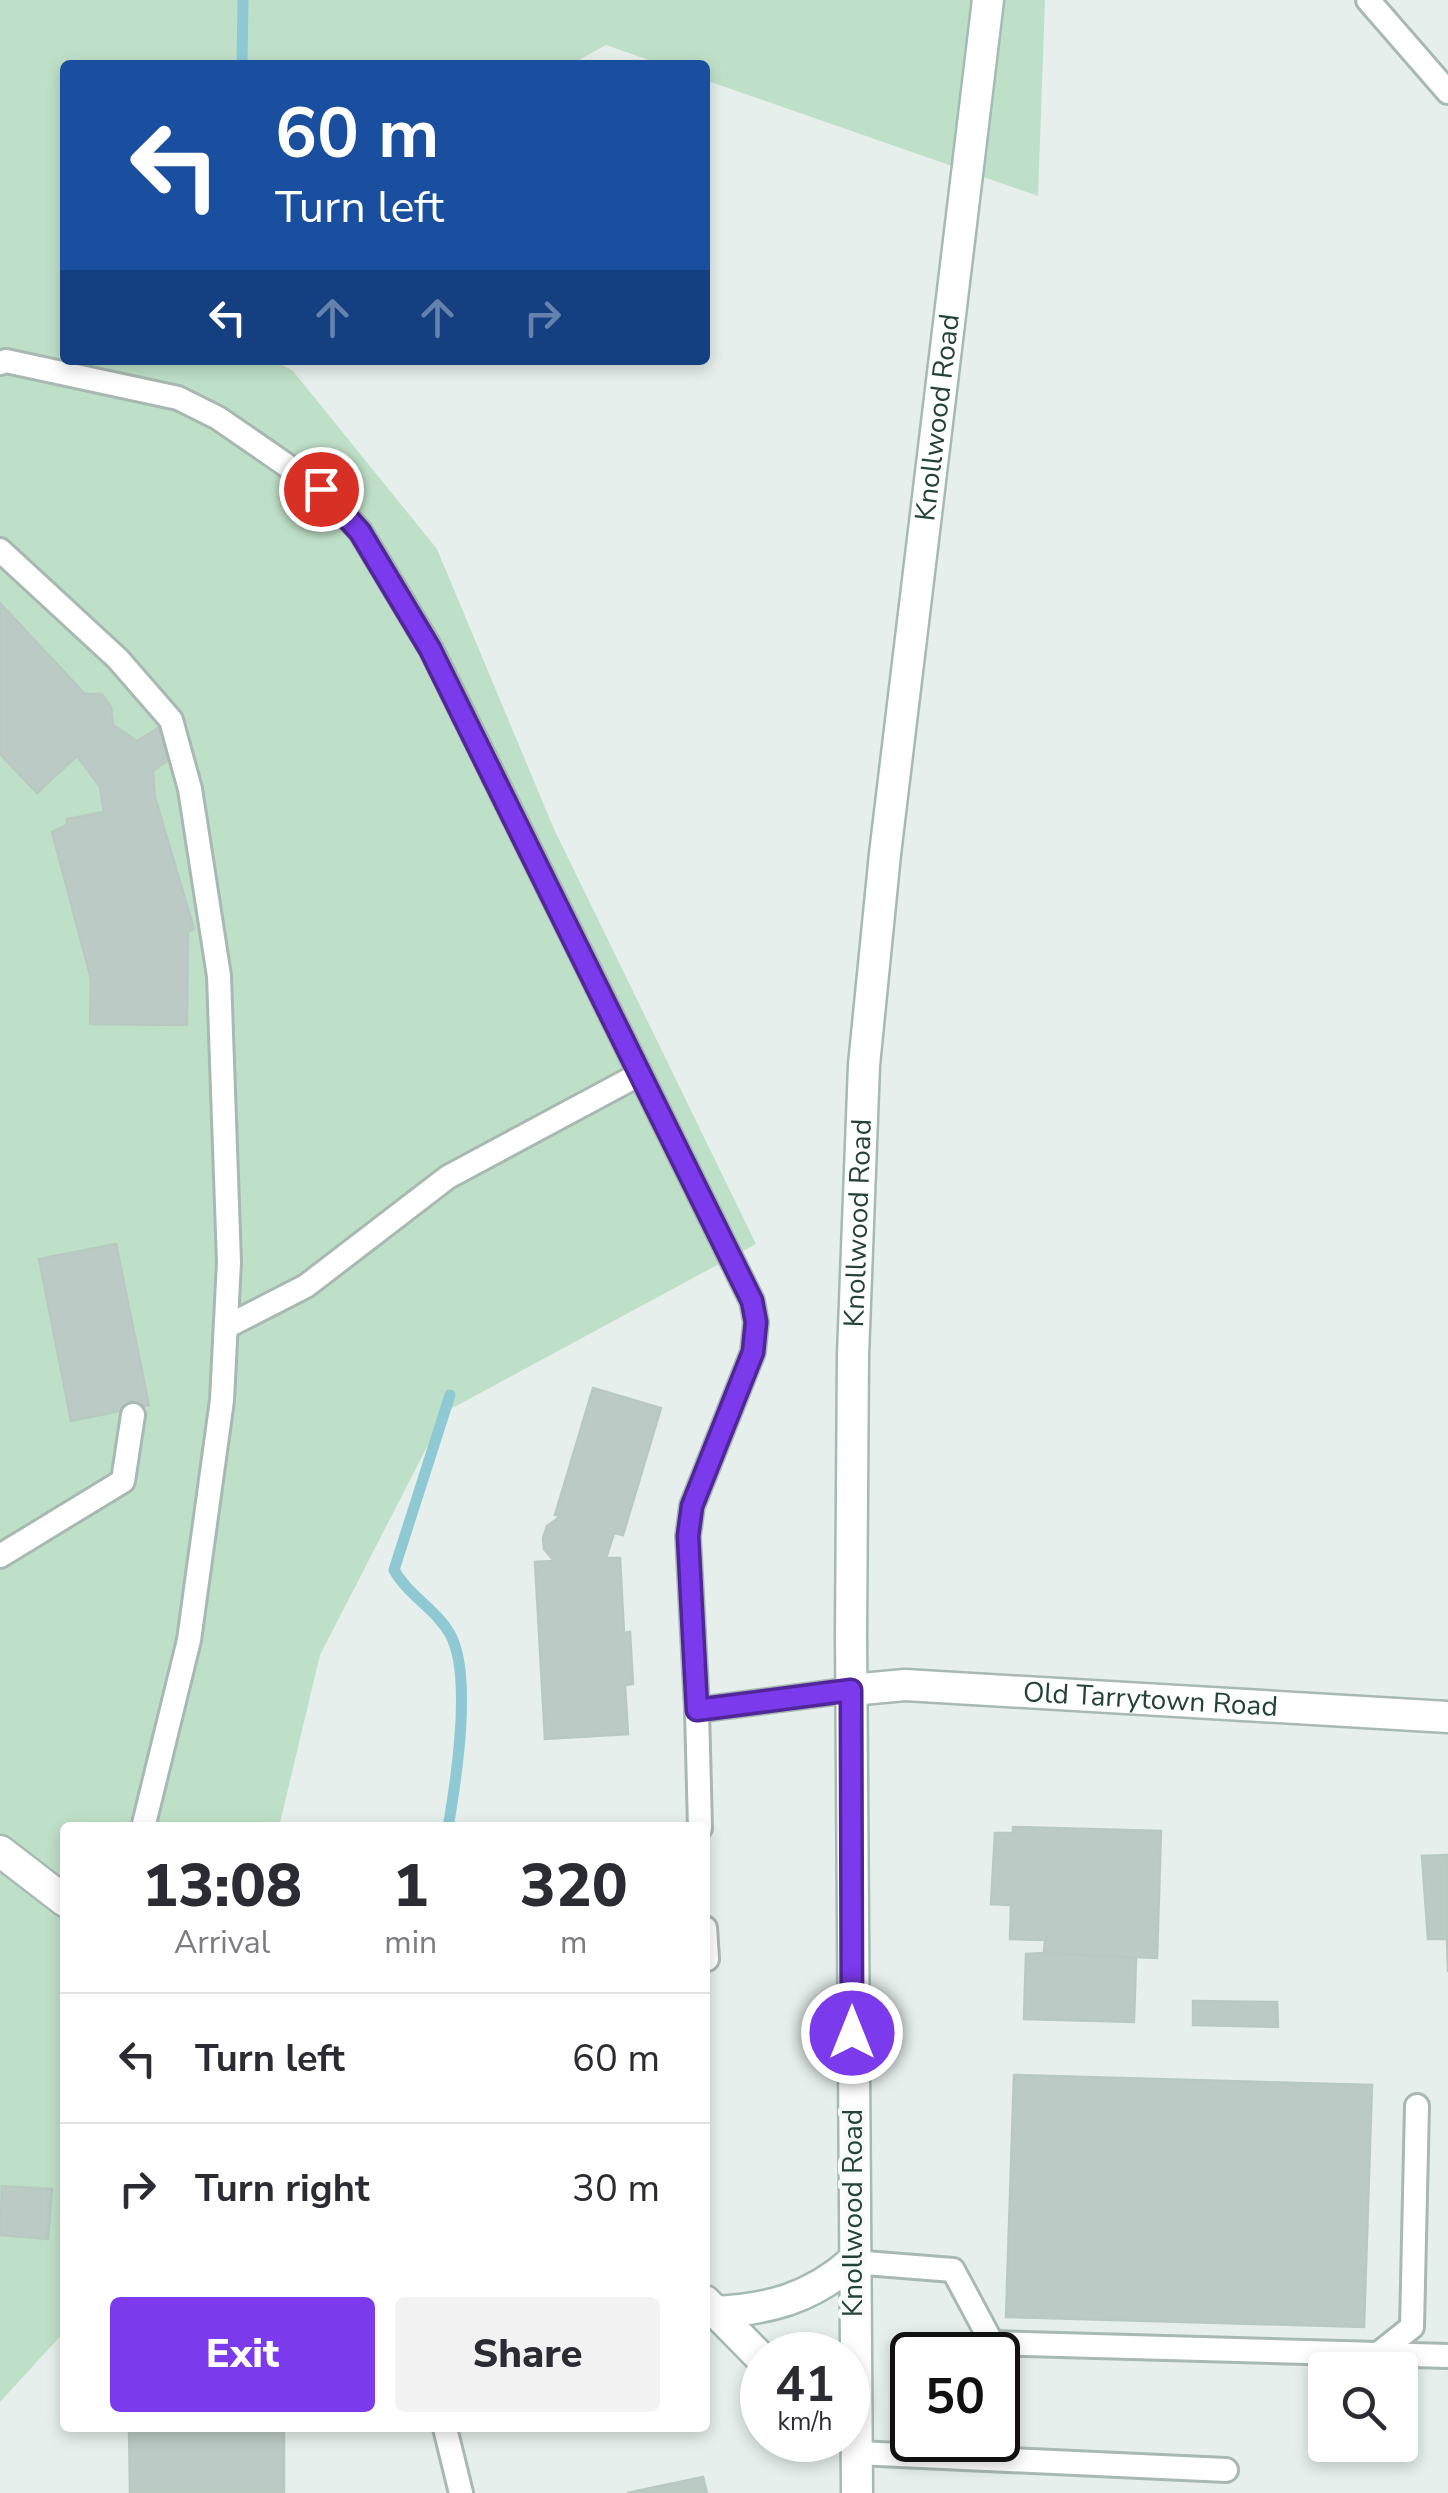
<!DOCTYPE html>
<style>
:root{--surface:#fff;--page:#f2f2f3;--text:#2b2b33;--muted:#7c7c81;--line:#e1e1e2;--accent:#7c3aed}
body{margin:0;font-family:"Nunito Sans",sans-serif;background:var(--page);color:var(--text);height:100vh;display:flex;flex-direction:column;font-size:38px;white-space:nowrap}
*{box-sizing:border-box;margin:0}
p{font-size:32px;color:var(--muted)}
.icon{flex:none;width:55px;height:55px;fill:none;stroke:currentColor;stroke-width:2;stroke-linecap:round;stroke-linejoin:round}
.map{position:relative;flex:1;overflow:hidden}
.panel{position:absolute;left:60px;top:1822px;width:650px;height:610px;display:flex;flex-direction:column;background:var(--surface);border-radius:10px;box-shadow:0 5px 15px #0003}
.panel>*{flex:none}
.top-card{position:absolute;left:60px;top:60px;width:650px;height:305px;border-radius:10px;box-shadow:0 5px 15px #0003;background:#1a4fa0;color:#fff;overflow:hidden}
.buttons{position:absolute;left:1308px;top:2352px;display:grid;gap:20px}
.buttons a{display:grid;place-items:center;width:110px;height:110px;border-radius:10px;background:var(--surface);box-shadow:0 5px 15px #0003;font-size:50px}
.speed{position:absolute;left:740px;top:2332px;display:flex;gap:20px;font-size:50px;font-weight:700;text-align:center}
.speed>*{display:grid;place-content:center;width:130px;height:130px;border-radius:50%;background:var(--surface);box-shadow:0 5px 15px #0003;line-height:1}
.speed small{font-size:25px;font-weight:400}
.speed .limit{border:5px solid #111;border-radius:15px;background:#fff;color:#111}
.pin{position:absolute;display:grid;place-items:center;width:85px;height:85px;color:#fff;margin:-42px;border:5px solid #fff;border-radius:50%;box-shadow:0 2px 10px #0007}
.me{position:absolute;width:110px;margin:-55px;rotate:0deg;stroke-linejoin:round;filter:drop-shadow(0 0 8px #0008)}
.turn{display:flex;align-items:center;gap:35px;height:210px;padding:0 50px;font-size:45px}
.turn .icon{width:130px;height:130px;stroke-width:2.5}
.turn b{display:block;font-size:70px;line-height:85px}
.lanes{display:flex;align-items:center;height:95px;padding:0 50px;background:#0003;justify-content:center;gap:50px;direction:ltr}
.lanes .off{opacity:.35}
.eta{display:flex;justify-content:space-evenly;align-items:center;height:170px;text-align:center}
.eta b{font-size:60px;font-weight:800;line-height:70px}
.action{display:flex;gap:20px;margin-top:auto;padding:20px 50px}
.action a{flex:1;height:115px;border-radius:10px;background:var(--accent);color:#fff;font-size:40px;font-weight:800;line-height:115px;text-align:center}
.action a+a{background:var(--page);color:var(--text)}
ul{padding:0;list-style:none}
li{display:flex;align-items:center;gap:30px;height:130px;padding:0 50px;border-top:2px solid var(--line)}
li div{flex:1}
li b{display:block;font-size:38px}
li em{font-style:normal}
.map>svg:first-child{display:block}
</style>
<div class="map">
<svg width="1448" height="2493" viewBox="0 0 1448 2493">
<rect width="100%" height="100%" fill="#e6efeb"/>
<polygon fill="#bfe0c8" points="0,0 1045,0 1038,196 705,80 705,65 663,65 606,45 570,65 65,65 65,360 273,360 293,371 437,549 554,829 756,1244 445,1412 320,1655 279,1827 65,1828 65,2331 0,2402"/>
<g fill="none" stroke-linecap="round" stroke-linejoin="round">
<g stroke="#8ec9d4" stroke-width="11">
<polyline points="242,65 243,0"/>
<path d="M 448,1828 C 456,1781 473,1675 450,1634 C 437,1610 408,1595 394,1570 L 450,1395"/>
</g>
</g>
<g fill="#bbcac4" stroke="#b8c9c2" stroke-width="2.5">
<polygon points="0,603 85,694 102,694 111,707 113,725 137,741 158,728 173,757 153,771 155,797 194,929 188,932 187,1025 90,1024 91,979 52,832 67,825 67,819 104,812 100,787 77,756 37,793 0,754"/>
<polygon points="116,1244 149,1405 71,1421 39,1259"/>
<polygon points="593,1388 661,1408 623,1535 614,1533 606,1558 620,1558 624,1633 630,1632 633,1684 625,1685 628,1734 545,1739 535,1562 554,1561 544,1549 543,1538 547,1526 561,1516 555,1515"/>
<polygon points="1013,1827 1161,1831 1157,1958 1044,1953 1045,1940 1010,1939 1011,1905 991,1904 995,1833 1013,1833"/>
<polygon points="1448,1855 1448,1972 1447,1939 1428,1939 1422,1856"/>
<polygon points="1044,1953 1136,1958 1134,2022 1024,2019 1026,1954"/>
<polygon points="1193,2001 1277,2002 1278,2027 1193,2025"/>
<polygon points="1014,2075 1372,2085 1364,2327 1006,2317"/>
<polygon points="2,2186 52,2189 48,2239 0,2235"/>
<polygon points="129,2428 284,2428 284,2493 130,2493"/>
<polygon points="703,2477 707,2493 627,2493"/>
</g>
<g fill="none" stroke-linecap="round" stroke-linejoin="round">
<g stroke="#a8b8b2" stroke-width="28">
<g id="service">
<polyline points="1368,0 1448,92"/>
<polyline points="0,363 6,361 178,398 218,418 321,489 360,531 431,649 752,1301 756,1322 753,1352 692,1506 688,1536 697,1710"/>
<polyline points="0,550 118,659 171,720 190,789 219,976 229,1262 222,1400 189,1640 143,1828"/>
<polyline points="226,1327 306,1286 448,1177 640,1074"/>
<polyline points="0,1556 123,1481 133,1415"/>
<polyline points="700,1828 697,1710 851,1690"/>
<polyline points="705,1928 707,1959"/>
<polyline points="852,2262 953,2270 992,2343 1378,2354 1412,2327 1417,2106"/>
<polyline points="1378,2354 1448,2356"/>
<polyline points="445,2428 461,2493"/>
<polyline points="857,2453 1226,2470"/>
</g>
</g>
<g stroke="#a8b8b2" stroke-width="35">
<g id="minor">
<path id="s1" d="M 851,1690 L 905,1685 L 1448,1717"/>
<polyline points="0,1851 65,1901"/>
<polyline points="705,2301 762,2359"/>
</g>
</g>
<g stroke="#a4bbb3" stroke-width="35">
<g id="secondary">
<path d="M 716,2312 C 770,2309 811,2298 852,2262"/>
<path id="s2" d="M 857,2493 L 851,1633 L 853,1355 L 864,1065 L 885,854 L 988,0"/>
</g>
</g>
<use href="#service" stroke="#fff" stroke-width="22"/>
<use href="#minor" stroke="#fff" stroke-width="30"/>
<use href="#secondary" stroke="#fff" stroke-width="30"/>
</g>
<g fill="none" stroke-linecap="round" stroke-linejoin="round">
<g stroke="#51269a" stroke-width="25">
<polyline id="route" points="321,489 360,532 430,649 752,1301 756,1322 753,1352 692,1506 688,1536 697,1710 851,1690 852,2033"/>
</g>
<use href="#route" stroke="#7c3aed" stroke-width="18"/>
</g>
<g text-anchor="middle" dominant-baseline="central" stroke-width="8" stroke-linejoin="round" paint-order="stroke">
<g font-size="28" fill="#24423a" stroke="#f7fbf9">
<text stroke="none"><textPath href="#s2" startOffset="2080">Knollwood Road</textPath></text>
<text stroke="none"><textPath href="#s2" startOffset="1270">Knollwood Road</textPath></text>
<text stroke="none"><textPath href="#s1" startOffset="300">Old Tarrytown Road</textPath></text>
<text transform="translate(853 2213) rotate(-90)">Knollwood Road</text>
</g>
</g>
</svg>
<div class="buttons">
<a><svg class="icon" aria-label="search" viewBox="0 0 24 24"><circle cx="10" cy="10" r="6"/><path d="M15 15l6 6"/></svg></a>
</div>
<div class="speed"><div>41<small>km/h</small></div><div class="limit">50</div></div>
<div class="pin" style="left:321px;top:489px;background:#d93025"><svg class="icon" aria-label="arrive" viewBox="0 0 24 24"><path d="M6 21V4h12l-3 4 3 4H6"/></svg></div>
<svg class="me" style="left:852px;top:2033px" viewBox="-20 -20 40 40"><circle r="17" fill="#7c3aed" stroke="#fff" stroke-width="3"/><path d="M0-11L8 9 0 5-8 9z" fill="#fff"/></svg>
<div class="top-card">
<div class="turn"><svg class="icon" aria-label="left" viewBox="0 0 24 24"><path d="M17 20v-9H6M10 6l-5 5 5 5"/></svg><div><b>60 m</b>Turn left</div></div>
<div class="lanes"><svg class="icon" aria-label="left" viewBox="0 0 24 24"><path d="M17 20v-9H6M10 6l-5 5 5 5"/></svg><svg class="icon off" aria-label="ahead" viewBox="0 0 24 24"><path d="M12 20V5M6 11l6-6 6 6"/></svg><svg class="icon off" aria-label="ahead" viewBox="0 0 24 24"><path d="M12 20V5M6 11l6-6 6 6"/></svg><svg class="icon off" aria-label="right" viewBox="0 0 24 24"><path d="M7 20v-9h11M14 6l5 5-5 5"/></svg></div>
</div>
<section class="panel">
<div class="eta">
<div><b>13:08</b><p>Arrival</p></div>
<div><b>1</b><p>min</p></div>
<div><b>320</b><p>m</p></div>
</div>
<ul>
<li><svg class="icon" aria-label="left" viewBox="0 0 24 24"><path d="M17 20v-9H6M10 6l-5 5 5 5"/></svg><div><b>Turn left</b></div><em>60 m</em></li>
<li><svg class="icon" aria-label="right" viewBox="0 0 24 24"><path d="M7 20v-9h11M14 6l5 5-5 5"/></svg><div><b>Turn right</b></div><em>30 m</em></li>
</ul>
<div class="action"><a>Exit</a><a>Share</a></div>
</section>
</div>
